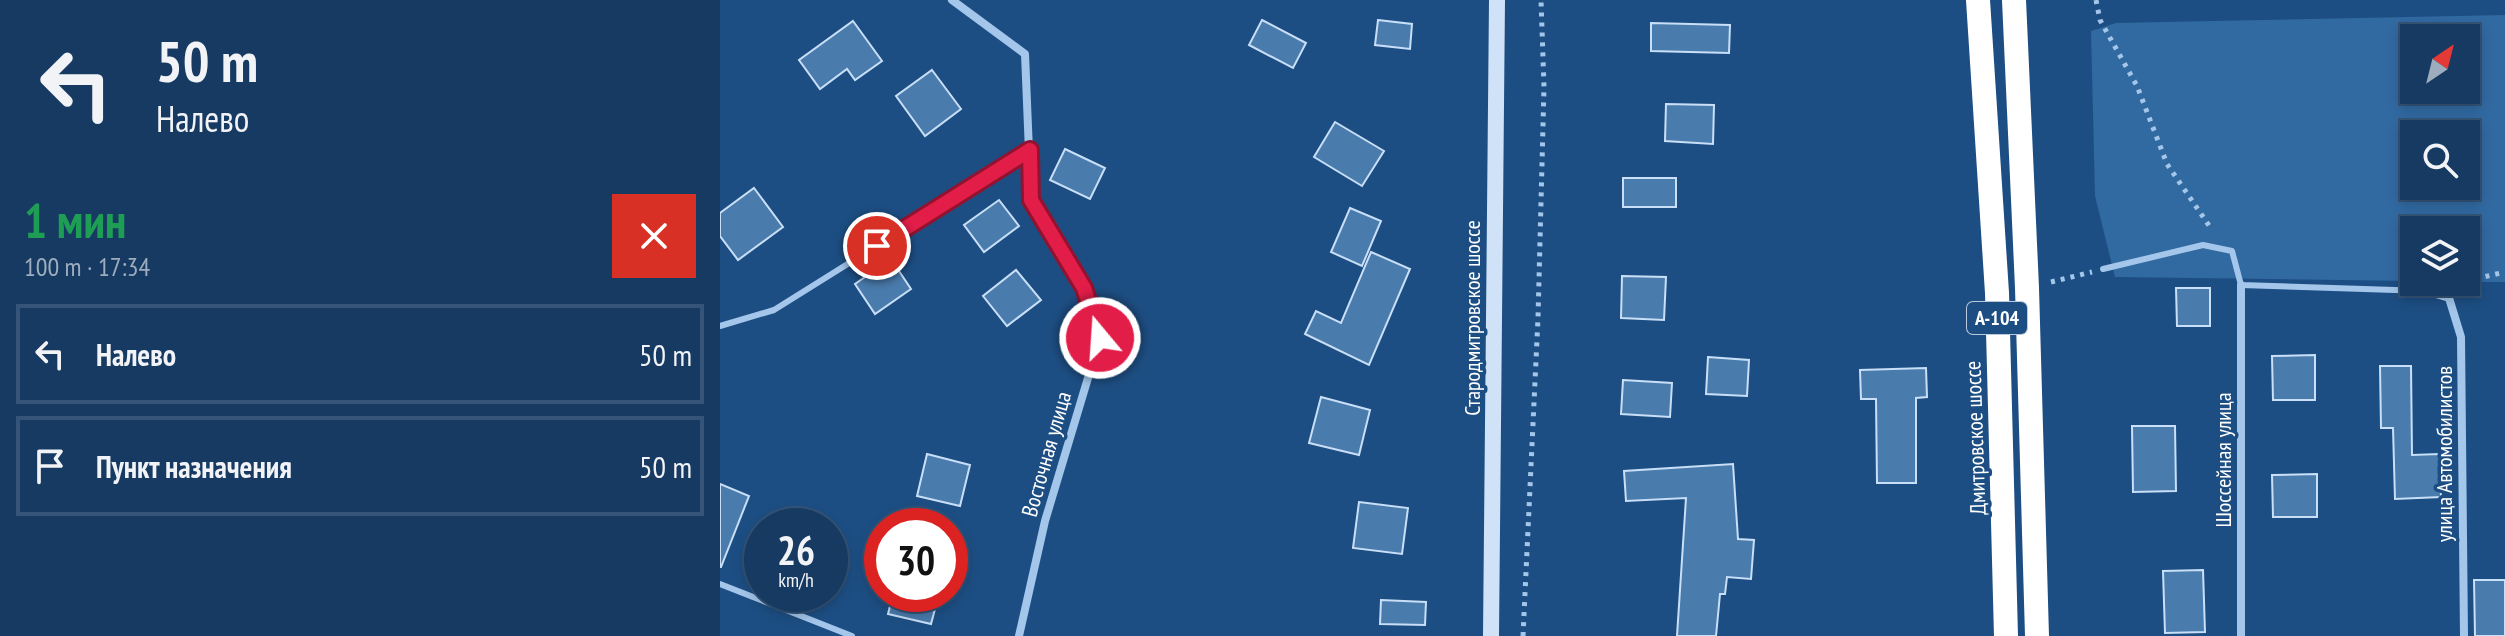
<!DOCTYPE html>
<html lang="ru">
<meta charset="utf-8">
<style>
:root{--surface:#163a62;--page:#1f4168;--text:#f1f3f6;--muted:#9eadbe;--line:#355477}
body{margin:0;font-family:"PT Sans Narrow",sans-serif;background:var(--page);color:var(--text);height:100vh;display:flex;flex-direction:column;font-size:30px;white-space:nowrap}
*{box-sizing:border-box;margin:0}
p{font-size:26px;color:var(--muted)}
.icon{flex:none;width:44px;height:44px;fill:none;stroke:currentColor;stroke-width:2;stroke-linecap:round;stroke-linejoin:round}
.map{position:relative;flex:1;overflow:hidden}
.side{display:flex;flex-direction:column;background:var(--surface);width:720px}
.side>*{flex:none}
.top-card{background:#163a62;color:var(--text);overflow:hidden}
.needle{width:52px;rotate:35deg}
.fabs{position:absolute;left:1680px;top:24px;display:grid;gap:16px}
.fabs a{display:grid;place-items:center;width:80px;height:80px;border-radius:0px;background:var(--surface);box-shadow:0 4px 12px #0003,0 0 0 2px var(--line);font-size:40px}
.speed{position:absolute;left:24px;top:508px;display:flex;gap:16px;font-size:40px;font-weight:700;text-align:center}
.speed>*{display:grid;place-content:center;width:104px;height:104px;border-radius:50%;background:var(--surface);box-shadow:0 4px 12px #0003,0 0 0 2px var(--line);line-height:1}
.speed small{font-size:20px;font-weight:400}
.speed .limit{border:12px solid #d22;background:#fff;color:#111}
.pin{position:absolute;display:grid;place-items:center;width:68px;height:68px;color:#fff;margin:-34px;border:4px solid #fff;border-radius:50%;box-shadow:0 2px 8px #0007}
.me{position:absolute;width:88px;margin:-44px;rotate:342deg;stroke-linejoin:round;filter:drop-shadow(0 0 6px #0008)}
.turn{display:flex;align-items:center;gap:28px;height:168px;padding:0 24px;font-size:36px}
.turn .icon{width:104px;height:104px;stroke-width:2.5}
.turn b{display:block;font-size:56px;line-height:68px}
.round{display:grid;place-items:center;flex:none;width:84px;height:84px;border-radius:0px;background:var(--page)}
.overview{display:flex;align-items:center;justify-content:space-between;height:136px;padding:0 24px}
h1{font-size:48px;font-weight:800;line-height:60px;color:#1e9e55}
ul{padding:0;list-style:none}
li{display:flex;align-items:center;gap:24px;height:100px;margin:0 16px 12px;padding:0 8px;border:4px solid var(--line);border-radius:0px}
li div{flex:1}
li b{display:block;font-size:30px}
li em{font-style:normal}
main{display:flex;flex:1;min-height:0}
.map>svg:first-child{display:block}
</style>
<main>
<section class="side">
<div class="top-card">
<div class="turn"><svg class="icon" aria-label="left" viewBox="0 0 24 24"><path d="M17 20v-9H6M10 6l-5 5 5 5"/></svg><div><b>50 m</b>Налево</div></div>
</div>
<div class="overview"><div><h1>1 мин</h1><p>100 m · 17:34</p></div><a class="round" style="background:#d93025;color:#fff"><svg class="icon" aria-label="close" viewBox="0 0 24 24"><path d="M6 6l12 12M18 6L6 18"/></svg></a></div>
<ul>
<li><svg class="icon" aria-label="left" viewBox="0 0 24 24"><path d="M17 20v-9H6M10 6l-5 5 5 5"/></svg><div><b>Налево</b></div><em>50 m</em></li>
<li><svg class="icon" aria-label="arrive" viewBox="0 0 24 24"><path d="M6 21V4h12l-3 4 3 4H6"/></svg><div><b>Пункт назначения</b></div><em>50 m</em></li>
</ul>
</section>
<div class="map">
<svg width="1785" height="636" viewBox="0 0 1785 636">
<rect width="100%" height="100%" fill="#1d4e83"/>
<path fill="#3169a1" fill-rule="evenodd" d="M 1785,15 L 1785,282 L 1746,282 L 1746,230 L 1694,230 L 1694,281 L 1395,277 L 1375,196 L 1371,31 L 1396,23 ZM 1694,38 L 1746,38 L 1746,90 L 1694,90 ZM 1694,134 L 1746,134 L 1746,186 L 1694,186 Z"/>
<g fill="#4a7bad" stroke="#c8dff7" stroke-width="2">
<polygon points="542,20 586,43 573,68 529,45"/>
<polygon points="658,20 692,24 690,49 655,45"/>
<polygon points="133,21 162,61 135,80 127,69 100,89 79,60"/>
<polygon points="931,23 1010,25 1009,53 931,51"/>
<polygon points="212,70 241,109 205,136 176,96"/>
<polygon points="946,104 994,105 993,144 945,141"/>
<polygon points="615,122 664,151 642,186 594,157"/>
<polygon points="345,149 385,168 370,199 330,180"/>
<rect x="903" y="178" width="53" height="29"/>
<polygon points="34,188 63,227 18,260 0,236 0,213"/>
<polygon points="279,200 299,226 264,252 244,225"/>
<polygon points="630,208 661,221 642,266 611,252"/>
<polygon points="651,252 690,269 649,365 585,334 596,311 621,323"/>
<polygon points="171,259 191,289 155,314 135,284"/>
<polygon points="296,270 321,300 287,326 263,296"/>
<polygon points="902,276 946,277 944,320 901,318"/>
<polygon points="1456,288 1490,288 1490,326 1457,326"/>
<polygon points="1595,355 1595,400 1553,400 1552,356"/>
<polygon points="988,357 1029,360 1027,396 986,394"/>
<polygon points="1660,366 1691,366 1692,455 1719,454 1721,497 1675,499 1673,428 1661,428"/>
<polygon points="1206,368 1207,397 1196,398 1196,483 1157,483 1156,399 1141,399 1140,370"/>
<polygon points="903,380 952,383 950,417 901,414"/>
<polygon points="601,397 650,410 639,455 589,443"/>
<polygon points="1412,426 1455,426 1456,491 1413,492"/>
<polygon points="207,454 250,465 240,506 197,496"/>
<polygon points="1013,464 1018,539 1034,540 1031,579 1007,577 1005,594 1000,594 996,636 957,636 966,498 906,501 904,471"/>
<polygon points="1597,474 1597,517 1553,517 1552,475"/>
<polygon points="0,484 29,496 1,567 0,567"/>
<polygon points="639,502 688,508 682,554 633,548"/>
<polygon points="1483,570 1485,632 1445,633 1443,571"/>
<polygon points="1754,580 1785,580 1785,636 1755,636"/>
<polygon points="173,594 219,594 211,624 168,614"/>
<polygon points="661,600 706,602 705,625 660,624"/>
</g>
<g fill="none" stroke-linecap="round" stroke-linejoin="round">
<g stroke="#a3c6ea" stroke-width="5" stroke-dasharray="4 6" stroke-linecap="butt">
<polyline points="1376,0 1380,20 1417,86 1447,164 1492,230"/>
<polyline points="1746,281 1785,272"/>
<polyline points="1331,282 1372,272"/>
<polyline points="803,636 818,318 824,87 821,0"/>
</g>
<g stroke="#a3c6ea" stroke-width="6">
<polyline points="1383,269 1483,245 1512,251 1521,285 1706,291"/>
<polyline points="0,326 54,310 310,150"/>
<polyline points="0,584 132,636"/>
</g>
<g stroke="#a3c6ea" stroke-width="8">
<polyline points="232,0 305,54 311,200 364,288 380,338 325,521 299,636"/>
<polyline points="1521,285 1521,636"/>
<polyline points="1706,291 1729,298 1741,337 1744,636"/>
</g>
<polyline stroke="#cfe2f7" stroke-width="16" points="771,636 777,0"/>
<g stroke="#fff" stroke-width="24">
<polyline points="1258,0 1277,293 1286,636"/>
<polyline points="1294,0 1307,288 1317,636"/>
</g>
</g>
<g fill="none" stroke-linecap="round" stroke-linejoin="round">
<g stroke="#92132f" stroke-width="20">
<polyline id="route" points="157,246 310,150 311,200 364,288 380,338"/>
</g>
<use href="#route" stroke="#e11d48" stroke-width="14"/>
</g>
<g text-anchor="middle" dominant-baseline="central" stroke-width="7" stroke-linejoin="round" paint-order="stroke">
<rect fill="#1d4e83" stroke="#bbcada" stroke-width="2" x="1247" y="302" width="60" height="32" rx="6"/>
<g font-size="20" font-weight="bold" fill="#fff">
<text x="1277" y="318">А-104</text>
</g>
<g font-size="22" fill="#fff" stroke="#1d4e83">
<text transform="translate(752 318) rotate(-90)">Стародмитровское шоссе</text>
<text transform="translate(1255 438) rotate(-92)">Дмитровское шоссе</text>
<text transform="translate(326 454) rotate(-74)">Восточная улица</text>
<text transform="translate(1724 454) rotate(-90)">улица Автомобилистов</text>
<text transform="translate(1503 460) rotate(-90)">Шоссейная улица</text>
</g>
</g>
</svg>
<div class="fabs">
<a><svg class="needle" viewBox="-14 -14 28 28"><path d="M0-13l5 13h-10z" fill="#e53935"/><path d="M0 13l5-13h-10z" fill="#9eadbe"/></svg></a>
<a><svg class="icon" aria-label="search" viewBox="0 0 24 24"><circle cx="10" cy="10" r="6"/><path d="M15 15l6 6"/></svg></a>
<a><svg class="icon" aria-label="layers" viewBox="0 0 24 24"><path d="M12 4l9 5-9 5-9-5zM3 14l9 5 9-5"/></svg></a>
</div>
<div class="speed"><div>26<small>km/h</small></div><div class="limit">30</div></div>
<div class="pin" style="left:157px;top:246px;background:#d93025"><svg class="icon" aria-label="arrive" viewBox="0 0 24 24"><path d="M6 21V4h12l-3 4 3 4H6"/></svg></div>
<svg class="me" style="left:380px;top:338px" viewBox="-20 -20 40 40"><circle r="17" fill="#e11d48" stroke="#fff" stroke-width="3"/><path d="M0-11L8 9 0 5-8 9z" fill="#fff"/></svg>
</div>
</main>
